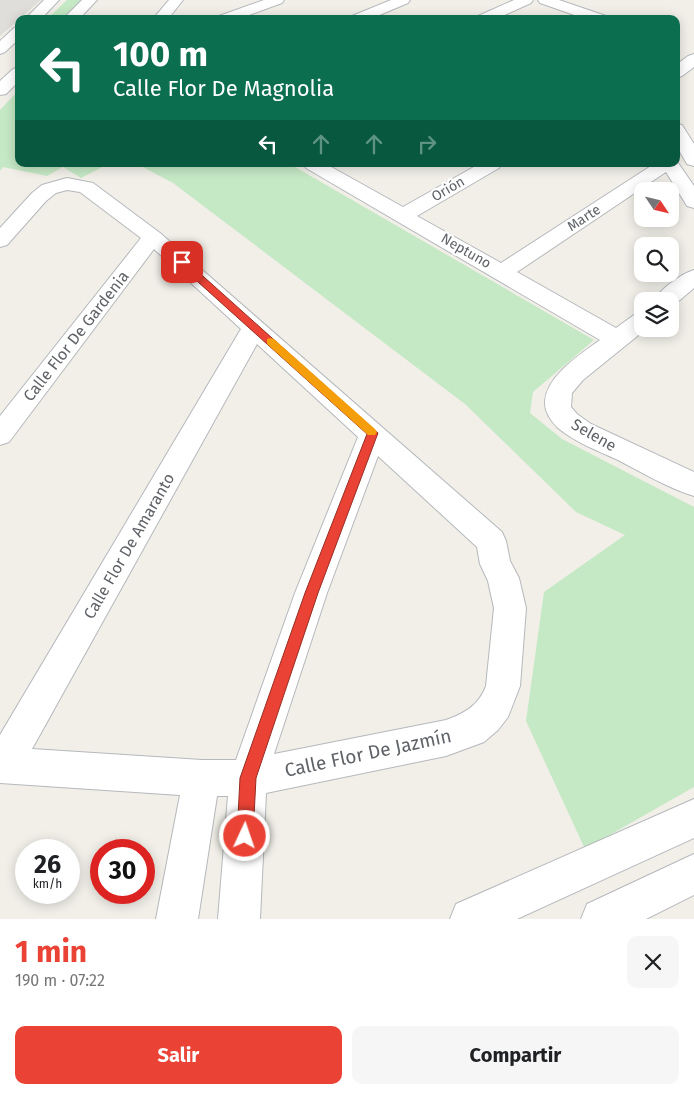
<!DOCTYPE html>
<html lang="es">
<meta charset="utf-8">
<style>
:root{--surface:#fff;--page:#f6f6f6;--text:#202124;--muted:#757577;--accent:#ea4335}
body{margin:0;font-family:"Fira Sans",sans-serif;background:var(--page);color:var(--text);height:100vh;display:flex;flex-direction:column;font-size:19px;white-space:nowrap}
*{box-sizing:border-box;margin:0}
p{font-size:16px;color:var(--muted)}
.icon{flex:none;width:28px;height:28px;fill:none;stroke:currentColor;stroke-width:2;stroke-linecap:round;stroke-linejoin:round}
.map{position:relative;height:919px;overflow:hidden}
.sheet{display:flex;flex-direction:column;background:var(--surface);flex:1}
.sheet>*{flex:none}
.banner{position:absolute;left:15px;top:15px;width:665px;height:152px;border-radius:10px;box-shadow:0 2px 12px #0003;background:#0b6e4f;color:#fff;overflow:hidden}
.needle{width:32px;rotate:125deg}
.controls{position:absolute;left:634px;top:182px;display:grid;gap:10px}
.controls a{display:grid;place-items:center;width:45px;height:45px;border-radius:10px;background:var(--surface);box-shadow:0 2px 12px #0003;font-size:25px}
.speed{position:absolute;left:15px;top:839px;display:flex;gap:10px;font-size:25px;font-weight:700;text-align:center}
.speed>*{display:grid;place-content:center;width:65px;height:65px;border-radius:50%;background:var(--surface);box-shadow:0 2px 12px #0003;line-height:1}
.speed small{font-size:12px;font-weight:400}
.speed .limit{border:8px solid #d22;background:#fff;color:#111}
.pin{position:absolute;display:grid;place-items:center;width:42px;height:42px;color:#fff;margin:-21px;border-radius:10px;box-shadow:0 2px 8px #0006}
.me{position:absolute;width:55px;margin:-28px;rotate:3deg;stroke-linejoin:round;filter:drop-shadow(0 0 4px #0008)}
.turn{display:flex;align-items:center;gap:18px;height:105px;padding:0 15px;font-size:22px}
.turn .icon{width:65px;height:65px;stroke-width:2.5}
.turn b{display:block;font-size:35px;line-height:42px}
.lanes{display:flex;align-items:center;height:48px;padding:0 15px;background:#0003;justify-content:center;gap:25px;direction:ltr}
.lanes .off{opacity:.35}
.round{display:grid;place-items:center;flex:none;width:52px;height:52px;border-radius:10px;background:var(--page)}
.headline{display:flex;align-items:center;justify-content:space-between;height:85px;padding:0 15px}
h1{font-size:30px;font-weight:700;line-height:38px;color:var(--accent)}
.action{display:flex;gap:10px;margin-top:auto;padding:10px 15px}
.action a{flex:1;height:58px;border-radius:10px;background:var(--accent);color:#fff;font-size:20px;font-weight:700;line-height:58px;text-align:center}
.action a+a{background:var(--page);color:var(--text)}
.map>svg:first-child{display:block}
</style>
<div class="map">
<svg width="694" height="919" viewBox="0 0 694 919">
<rect width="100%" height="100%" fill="#f1efe8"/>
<polygon fill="#e0deda" points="0,0 41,0 0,36"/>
<g fill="#c5e8c5">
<polygon points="67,0 85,0 65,19 47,19"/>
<polygon points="19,90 19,164 108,164 81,178 63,167 47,176 3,167 0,171 0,110"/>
<polygon points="137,164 290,164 594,340 533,392 530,413 562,439 694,507 694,787 585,849 526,721 544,592 625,535 576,512 465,404 173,183"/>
</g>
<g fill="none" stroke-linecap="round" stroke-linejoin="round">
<g stroke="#b5b8bc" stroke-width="2">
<g id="minor">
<polygon points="44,0 59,0 41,19 25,19"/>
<polygon points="82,0 97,0 79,19 63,19"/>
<polygon points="169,0 183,0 168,19 153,19"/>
<polygon points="264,0 284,0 282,3 238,19 217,19 219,16"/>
<polygon points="391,0 410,0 408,3 370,19 350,19 352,16"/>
<polygon points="514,0 533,0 531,3 496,19 476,19 478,16"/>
<polygon points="538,0 559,0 606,16 608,19 586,19 540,3"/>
<polygon points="19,27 19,39 5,52 0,54 0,41 14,28"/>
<polygon points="694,54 694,67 682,76 676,78 676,65 688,56"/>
<polygon points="19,67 19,81 6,94 0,95 0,81 13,69"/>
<polygon points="676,124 682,125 694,144 694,166 687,164 676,145"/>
<path d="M 676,160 L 694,186 L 694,208 L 687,206 L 666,172 L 517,272 L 616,328 L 634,315 L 642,312 L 642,329 L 646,329 L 583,380 L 572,393 L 571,407 L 577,414 L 591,424 L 694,472 L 694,496 C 668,488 643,473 618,460 C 598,451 575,442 558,428 C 551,421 544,411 545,401 C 547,375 581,354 600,340 L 306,168 L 304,164 L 326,164 L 403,207 L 479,164 L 501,164 L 499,168 L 417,216 L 501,263 L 654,164 L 676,164 Z"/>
<path d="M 67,178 L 93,183 L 160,233 L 502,532 L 506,541 L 510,561 L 519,578 L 526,608 L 520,686 L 508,717 L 498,730 L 484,742 L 446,756 L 266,793 L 260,919 L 218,919 L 228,796 L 217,796 L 198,919 L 156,919 L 180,795 L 0,783 L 0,735 L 241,329 L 154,249 L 9,442 L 0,445 L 0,416 L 141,238 L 80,192 L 67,190 L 56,193 L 46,201 L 7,245 L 0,247 L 0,228 L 32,193 L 42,185 ZM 257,344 L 358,437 L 295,593 L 236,760 L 202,760 L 32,749 ZM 378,456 L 477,547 L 480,564 L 488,581 L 494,608 L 486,686 C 479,705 464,714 446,720 L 274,754 L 327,593 Z"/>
<path d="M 694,270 L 694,288 L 673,306 L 670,307 L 670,301 L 654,301 C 660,289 681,274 694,270 Z"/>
<polygon points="694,799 694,838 517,919 450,919 456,904"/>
<polygon points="694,854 694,895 646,919 581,919 587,904"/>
</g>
</g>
<use href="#minor" fill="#fff" fill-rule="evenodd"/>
</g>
<polygon fill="#ea4335" stroke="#982c22" points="178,260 185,260 378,433 318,593 256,778 253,836 251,841 245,844 239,841 237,836 240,778 305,593 367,434 178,264"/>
<polygon fill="#f59e0b" points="270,338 274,339 375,429 377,432 375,435 368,435 267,344 267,339"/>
<g text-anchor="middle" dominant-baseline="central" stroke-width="4.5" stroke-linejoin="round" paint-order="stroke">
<g font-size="14" fill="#5f6368" stroke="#fff">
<text transform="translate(448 189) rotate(-30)">Orión</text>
<text transform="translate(584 218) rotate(-33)">Marte</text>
<text transform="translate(466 251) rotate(30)">Neptuno</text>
</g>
<g font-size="16" fill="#5f6368" stroke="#fff">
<text transform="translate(76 336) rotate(-52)">Calle Flor De Gardenia</text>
<text transform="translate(594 435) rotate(30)">Selene</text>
<text transform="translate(129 546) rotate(-60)">Calle Flor De Amaranto</text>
</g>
<g font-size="19" fill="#5f6368" stroke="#fff">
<text transform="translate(368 753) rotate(-12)">Calle Flor De Jazmín</text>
</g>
</g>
</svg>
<div class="controls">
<a><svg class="needle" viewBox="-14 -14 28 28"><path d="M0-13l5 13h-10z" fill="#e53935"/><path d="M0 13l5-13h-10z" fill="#757577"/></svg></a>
<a><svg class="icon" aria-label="search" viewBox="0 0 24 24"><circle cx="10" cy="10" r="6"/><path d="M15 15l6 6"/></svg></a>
<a><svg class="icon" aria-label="layers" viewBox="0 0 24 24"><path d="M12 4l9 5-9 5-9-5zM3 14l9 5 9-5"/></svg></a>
</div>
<div class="speed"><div>26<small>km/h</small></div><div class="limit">30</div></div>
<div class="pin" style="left:182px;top:262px;background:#d93025"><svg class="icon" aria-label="arrive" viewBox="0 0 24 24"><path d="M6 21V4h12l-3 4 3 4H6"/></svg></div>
<svg class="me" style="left:245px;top:836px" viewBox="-20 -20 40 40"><circle r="17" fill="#ea4335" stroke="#fff" stroke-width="3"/><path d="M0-11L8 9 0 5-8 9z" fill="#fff"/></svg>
<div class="banner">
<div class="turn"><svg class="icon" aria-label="left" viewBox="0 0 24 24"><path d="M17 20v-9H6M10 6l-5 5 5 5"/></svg><div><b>100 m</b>Calle Flor De Magnolia</div></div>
<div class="lanes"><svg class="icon" aria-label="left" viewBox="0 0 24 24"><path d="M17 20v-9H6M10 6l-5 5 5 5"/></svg><svg class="icon off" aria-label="ahead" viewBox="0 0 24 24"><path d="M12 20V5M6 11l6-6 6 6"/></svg><svg class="icon off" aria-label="ahead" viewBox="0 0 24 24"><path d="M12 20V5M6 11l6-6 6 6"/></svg><svg class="icon off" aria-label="right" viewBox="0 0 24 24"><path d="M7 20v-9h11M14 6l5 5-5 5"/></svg></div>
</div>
</div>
<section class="sheet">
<div class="headline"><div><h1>1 min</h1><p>190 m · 07:22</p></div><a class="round"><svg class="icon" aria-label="close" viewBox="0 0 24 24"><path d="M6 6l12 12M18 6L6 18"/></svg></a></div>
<div class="action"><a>Salir</a><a>Compartir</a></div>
</section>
